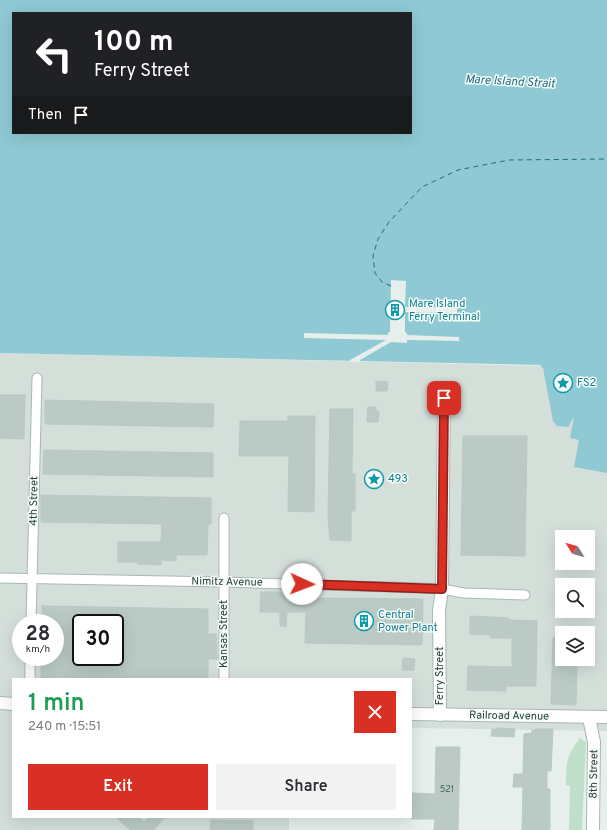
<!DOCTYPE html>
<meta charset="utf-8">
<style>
:root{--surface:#fff;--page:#f2f2f3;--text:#2b2b33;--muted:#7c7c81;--accent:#d93025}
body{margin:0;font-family:Overpass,sans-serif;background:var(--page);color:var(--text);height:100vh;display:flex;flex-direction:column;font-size:15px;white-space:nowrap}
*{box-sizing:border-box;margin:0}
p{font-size:13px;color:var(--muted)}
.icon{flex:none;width:22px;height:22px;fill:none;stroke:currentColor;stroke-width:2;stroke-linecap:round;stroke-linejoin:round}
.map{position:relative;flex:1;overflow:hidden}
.side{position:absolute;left:12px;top:678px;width:400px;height:140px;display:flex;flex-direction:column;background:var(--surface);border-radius:0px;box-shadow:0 4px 16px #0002}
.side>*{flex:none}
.banner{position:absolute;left:12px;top:12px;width:400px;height:122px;border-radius:0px;box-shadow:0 4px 16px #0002;background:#202124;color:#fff;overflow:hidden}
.needle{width:26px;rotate:307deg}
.buttons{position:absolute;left:555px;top:530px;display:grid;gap:8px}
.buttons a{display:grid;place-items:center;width:40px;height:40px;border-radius:0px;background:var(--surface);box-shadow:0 4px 16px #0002;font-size:20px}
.speed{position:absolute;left:12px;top:614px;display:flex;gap:8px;font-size:20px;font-weight:700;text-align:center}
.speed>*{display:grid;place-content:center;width:52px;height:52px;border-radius:50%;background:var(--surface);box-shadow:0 4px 16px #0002;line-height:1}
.speed small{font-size:10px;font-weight:400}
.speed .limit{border:2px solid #111;border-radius:6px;background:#fff;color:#111}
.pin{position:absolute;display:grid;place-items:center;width:34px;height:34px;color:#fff;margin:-17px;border-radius:8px;box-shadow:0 2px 6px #0006}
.me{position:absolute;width:44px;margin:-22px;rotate:92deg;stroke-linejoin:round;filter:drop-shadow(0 0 3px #0008)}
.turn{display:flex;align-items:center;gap:14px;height:84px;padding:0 16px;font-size:18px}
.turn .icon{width:52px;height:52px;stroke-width:2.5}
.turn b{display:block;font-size:28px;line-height:34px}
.then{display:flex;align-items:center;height:38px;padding:0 16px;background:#0003;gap:8px;font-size:15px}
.round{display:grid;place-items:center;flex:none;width:42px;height:42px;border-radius:0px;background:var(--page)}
.overview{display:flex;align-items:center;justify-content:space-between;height:68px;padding:0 16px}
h1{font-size:24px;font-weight:600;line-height:30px;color:#1e9e55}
.button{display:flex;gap:8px;margin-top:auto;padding:8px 16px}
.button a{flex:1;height:46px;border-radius:0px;background:var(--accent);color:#fff;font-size:16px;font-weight:600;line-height:46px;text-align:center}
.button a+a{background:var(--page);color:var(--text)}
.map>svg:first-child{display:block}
</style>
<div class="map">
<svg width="607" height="830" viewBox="0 0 607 830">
<rect width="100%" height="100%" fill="#e6efeb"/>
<path fill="#d4dfda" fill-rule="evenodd" d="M 0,353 L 542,366 L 575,413 L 607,447 L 607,731 L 411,728 L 411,679 L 13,679 L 13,817 L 289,817 L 289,830 L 0,830 ZM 562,537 L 588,537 L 588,563 L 562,563 ZM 562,585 L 588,585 L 588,611 L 562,611 ZM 21,623 L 55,623 L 55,657 L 21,657 ZM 81,623 L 115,623 L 115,657 L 81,657 ZM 562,633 L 588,633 L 588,659 L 562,659 Z"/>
<path fill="#bfe0c8" d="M 580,738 L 586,742 L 582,830 L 569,830 L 570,786 L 566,785 C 566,764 566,756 580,738 Z"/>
<path fill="#8ec9d4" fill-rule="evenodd" d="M 0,0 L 607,0 L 607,473 L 574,467 L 579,440 L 570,438 L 574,417 L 568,427 L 557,426 L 553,421 L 543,368 L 540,365 L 0,353 ZM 13,13 L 411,13 L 411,133 L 13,133 Z"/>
<polygon fill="#e6efeb" points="391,280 406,281 405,307 457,308 457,313 405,312 405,332 407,333 407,335 459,337 459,341 407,340 407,343 391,342 360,360 360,362 350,362 350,360 386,340 304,338 304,333 388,335 388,332 390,332"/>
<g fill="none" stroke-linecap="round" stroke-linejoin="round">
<polyline stroke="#1c6f80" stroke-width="1" stroke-dasharray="5 4" stroke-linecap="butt" points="391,286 382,282 375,273 373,256 378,239 389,222 422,187 458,170 509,160 607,159"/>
</g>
<g fill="#bbcac4" stroke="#b8c9c2" fill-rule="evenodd">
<rect x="391" y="303" width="8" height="14"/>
<polygon points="376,381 388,382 387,391 376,391"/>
<polygon points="0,395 25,395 24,439 0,438"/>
<polygon points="45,400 214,404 213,427 45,424"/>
<polygon points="368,407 376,407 376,411 379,411 378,422 367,422"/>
<polygon points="330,409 353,409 352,474 355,474 355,511 351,511 351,541 330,540 328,518"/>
<polygon points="288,416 315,416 314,512 288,511 289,456 239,456 240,421 288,421"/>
<polygon points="463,436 527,436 525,556 461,555"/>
<polygon points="44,450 213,453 213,477 43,474"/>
<polygon points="41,495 211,498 211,524 208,524 207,555 176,555 176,561 161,560 161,565 138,564 138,562 118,562 118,542 161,542 162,524 41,522"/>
<polygon points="261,592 318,592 318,598 423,599 422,645 305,643 306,612 287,612 286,626 280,626 280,612 260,612"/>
<path d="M 42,606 L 208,609 L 208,634 L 216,634 L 217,659 L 208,659 L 208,679 L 41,679 L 41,657 L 55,657 L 55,623 L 42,623 ZM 81,623 L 115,623 L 115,657 L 81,657 Z"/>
<polygon points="470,616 509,618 509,620 537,621 536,686 506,686 506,691 467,690 468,666 512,667 512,638 491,638 491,635 470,634"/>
<polygon points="553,637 562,639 562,659 577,659 576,705 551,704"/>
<polygon points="403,658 415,659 414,670 402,670"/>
<polygon points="496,728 515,729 514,737 491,736 492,729 496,730"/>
<polygon points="535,729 553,729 551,771 547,771 547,789 550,789 550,829 548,830 522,830 523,787 513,787 514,774 523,774 524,734 532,733 532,730 535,731"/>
<polygon points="436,747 460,747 458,830 434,830 435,819 411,819 411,793 435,794"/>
<polygon points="116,817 139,817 144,822 149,817 165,817 154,830 130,830"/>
<polygon points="211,820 253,821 253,830 210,830"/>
</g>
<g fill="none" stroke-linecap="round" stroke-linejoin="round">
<g stroke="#a8b8b2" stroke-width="11">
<g id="minor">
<polyline points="0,578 224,582 421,588 442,589 464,593 525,595"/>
<polyline points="31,623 37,378"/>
<polyline points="30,679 30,657"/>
<polyline points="224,679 224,518"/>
</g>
</g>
<g stroke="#a8b8b2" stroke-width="14">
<g id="tertiary">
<polyline points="0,703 13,704"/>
<polyline points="411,714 607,717"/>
<polyline points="440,715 439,610 442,589 444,398"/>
<polyline points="589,718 594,742 593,830"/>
</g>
</g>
<use href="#minor" stroke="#fff" stroke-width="9"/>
<use href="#tertiary" stroke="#fff" stroke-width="12"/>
</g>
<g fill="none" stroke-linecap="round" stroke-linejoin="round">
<g stroke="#8d1f18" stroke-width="10">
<polyline id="route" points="302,584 442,589 444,398"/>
</g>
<use href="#route" stroke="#d93025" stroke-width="7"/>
</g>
<defs>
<g id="building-ring" transform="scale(1)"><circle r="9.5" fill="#f7fbf9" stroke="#0f9aa8" stroke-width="1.5"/><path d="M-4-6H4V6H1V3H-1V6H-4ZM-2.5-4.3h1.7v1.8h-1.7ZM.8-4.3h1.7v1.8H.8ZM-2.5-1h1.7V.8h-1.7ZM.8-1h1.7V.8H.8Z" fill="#0f9aa8"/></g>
<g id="sight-ring" transform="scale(1)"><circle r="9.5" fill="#f7fbf9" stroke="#0f9aa8" stroke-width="1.5"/><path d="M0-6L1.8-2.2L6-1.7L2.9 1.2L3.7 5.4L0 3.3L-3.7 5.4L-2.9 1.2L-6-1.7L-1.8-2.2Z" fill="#0f9aa8"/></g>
</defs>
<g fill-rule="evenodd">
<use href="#building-ring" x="395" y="310"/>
<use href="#sight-ring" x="563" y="383"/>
<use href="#sight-ring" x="374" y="479"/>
<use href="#building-ring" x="364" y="621"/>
</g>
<g text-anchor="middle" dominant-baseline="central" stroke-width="3" stroke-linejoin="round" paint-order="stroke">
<g font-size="9" fill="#4a645c">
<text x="447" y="789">521</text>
</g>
<g font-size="11" fill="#0d838f" stroke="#f7fbf9" text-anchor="start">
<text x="409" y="304">Mare Island<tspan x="409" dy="13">Ferry Terminal</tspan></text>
<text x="577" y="383">FS2</text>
<text x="388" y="479">493</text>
<text x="378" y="615">Central<tspan x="378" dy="13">Power Plant</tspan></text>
</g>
<g font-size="11" fill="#24423a" stroke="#f7fbf9">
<text transform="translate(34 501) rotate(-89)">4th Street</text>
<text transform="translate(227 582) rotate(1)">Nimitz Avenue</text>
<text transform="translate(224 634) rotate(-90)">Kansas Street</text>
<text transform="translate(440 676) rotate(-90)">Ferry Street</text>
<text transform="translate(509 716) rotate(1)">Railroad Avenue</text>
<text transform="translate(594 774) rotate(-89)">8th Street</text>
</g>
<g font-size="12" font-style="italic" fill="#1c6f80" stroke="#f7fbf9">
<text transform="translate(510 82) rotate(3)">Mare Island Strait</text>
</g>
</g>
</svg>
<div class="buttons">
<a><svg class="needle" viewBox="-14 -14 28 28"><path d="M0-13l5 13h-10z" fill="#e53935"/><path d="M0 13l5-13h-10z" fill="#7c7c81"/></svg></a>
<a><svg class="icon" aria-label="search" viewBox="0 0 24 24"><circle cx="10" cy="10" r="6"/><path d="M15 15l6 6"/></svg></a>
<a><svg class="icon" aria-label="layers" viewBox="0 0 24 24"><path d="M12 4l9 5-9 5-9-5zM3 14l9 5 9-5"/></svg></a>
</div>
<div class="speed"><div>28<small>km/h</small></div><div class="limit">30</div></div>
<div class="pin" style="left:444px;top:398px;background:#d93025"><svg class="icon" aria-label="arrive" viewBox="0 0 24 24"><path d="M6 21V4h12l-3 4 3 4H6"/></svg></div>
<svg class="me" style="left:302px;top:584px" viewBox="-20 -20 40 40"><circle r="19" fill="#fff"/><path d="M0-13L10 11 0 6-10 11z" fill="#d93025"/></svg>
<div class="banner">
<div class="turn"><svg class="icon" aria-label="left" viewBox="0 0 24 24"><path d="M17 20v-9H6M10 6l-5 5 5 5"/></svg><div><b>100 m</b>Ferry Street</div></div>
<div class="then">Then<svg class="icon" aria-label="arrive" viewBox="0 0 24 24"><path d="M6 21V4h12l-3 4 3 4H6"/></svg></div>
</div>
<section class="side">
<div class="overview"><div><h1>1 min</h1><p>240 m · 15:51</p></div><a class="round" style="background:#d93025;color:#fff"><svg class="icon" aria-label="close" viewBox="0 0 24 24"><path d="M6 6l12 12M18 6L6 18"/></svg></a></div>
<div class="button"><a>Exit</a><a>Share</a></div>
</section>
</div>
